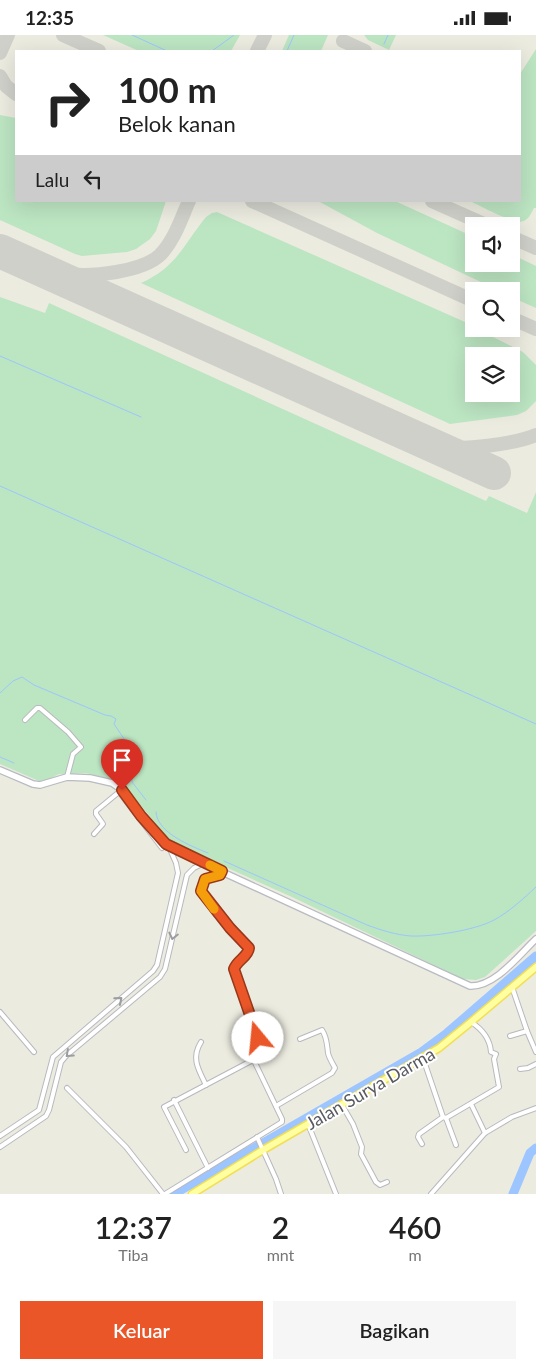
<!DOCTYPE html>
<html lang="id">
<style>
:root{--surface:#fff;--page:#f6f6f6;--text:#222;--muted:#767676;--accent:#ea5628}
body{margin:0;font-family:Lato,sans-serif;background:var(--page);color:var(--text);height:100vh;display:flex;flex-direction:column;font-size:19px;white-space:nowrap}
*{box-sizing:border-box;margin:0}
p{font-size:16px;color:var(--muted)}
.icon{flex:none;width:28px;height:28px;fill:none;stroke:currentColor;stroke-width:2;stroke-linecap:round;stroke-linejoin:round}
.map{position:relative;height:1159px;overflow:hidden}
.side{display:flex;flex-direction:column;background:var(--surface);flex:1}
.side>*{flex:none}
.top-card{position:absolute;left:15px;top:15px;width:506px;height:152px;border-radius:0px;box-shadow:0 5px 20px #0002;background:#fff;color:var(--text);overflow:hidden}
.fabs{position:absolute;left:465px;top:182px;display:grid;gap:10px}
.fabs a{display:grid;place-items:center;width:55px;height:55px;border-radius:0px;background:var(--surface);box-shadow:0 5px 20px #0002;font-size:25px}
.pin{position:absolute;display:grid;place-items:center;width:42px;height:42px;color:#fff;margin:-51px -21px;border-radius:50% 50% 50% 0;rotate:-45deg;box-shadow:0 0 5px #0007}
.pin .icon{rotate:45deg}
.me{position:absolute;width:55px;margin:-28px;rotate:343deg;stroke-linejoin:round;filter:drop-shadow(0 0 4px #0008)}
.turn{display:flex;align-items:center;gap:18px;height:105px;padding:0 20px;font-size:22px}
.turn .icon{width:65px;height:65px;stroke-width:2.5}
.turn b{display:block;font-size:35px;line-height:42px}
.then{display:flex;align-items:center;height:48px;padding:0 20px;background:#0003;gap:10px;font-size:19px}
.eta{display:flex;justify-content:space-evenly;align-items:center;height:85px;text-align:center}
.eta b{font-size:30px;font-weight:600;line-height:35px}
.button{display:flex;gap:10px;margin-top:auto;padding:10px 20px}
.button a{flex:1;height:58px;border-radius:0px;background:var(--accent);color:#fff;font-size:20px;font-weight:600;line-height:58px;text-align:center}
.button a+a{background:var(--page);color:var(--text)}
.status{display:flex;justify-content:space-between;align-items:center;height:35px;padding:0 25px;background:var(--surface);direction:ltr}
.status svg{height:14px;fill:currentColor}
.map>svg:first-child{display:block}
</style>
<div class="status"><b>12:35</b><svg viewBox="0 0 49 12"><path d="M0 12V9h3v3zM5 12V6h3v6zM10 12V3h3v9zM15 12V0h3v12zM26 1h20v11H26zM47 4h2v5h-2z"/></svg></div>
<div class="map">
<svg width="536" height="1159" viewBox="0 0 536 1159">
<rect width="100%" height="100%" fill="#ecebe0"/>
<g fill="#bce5c2" fill-rule="evenodd">
<polygon points="103,0 240,0 231,16 139,16"/>
<polygon points="289,0 328,0 321,16 282,16"/>
<polygon points="364,0 396,0 389,15 368,5"/>
<path d="M 536,14 L 536,173 L 534,173 C 531,179 528,186 520,187 C 511,187 480,171 470,166 L 520,166 L 520,39 Z"/>
<polygon points="0,80 16,83 16,166 166,166 156,196 150,204 136,214 127,217 82,221 75,219 0,185"/>
<polygon points="318,166 395,166 474,202 474,229 511,229 511,219 536,231 536,273 511,262 511,256 500,256 377,198"/>
<path d="M 217,177 L 465,287 L 474,292 L 474,294 L 477,294 L 523,317 L 536,330 L 536,366 L 526,376 L 517,380 L 450,389 L 141,248 C 177,232 183,210 206,182 L 212,178 ZM 474,321 L 511,321 L 511,359 L 474,359 Z"/>
<polygon points="0,262 45,278 49,268 486,466 489,461 527,478 536,457 536,896 485,942 476,945 463,944 292,862 172,808 132,760 118,746 86,738 59,739 45,746 39,746 0,729"/>
</g>
<g fill="none" stroke-linecap="round" stroke-linejoin="round">
<g stroke="#9dc5ff" stroke-width="1">
<polyline points="132,0 167,16"/>
<polyline points="384,9 388,0"/>
<polyline points="212,16 234,0"/>
<polyline points="287,16 294,0"/>
<polyline points="0,321 141,382"/>
<polyline points="0,451 536,689"/>
<polyline points="0,658 13,646 22,642 34,650 105,680 111,681 116,684 114,689 137,723 136,733 132,742 132,747 146,765"/>
<polyline points="0,722 14,728"/>
<path d="M 156,777 C 157,798 191,811 208,818"/>
<path d="M 224,826 L 367,890 C 381,895 396,900 411,901 C 432,902 476,895 494,885 C 509,877 523,864 536,852"/>
</g>
<g stroke="#9dc5ff" stroke-width="9">
<polyline points="174,1159 420,1018 447,998 536,921"/>
<polyline points="513,1159 530,1118 536,1113"/>
</g>
<g stroke="#d0d0ca" stroke-width="14">
<polyline points="63,0 99,16"/>
<polyline points="343,6 365,16"/>
<polyline points="257,16 265,0"/>
<polyline points="0,18 8,0"/>
<polyline points="0,41 6,51 16,59"/>
<polyline points="252,166 474,266"/>
<polyline points="432,166 488,191"/>
<polyline points="511,202 536,213"/>
<polyline points="0,220 21,225"/>
<path d="M 31,229 C 43,234 55,238 68,239 C 92,242 142,237 160,220 C 174,206 181,184 189,166"/>
<polyline points="511,283 536,294"/>
<path d="M 408,400 C 419,404 430,411 442,412 C 465,415 515,409 536,400"/>
</g>
<polyline stroke="#d0d0ca" stroke-width="34" points="0,216 494,438"/>
<g stroke="#b8b9bf" stroke-width="6">
<g id="minor">
<polyline points="25,685 37,673 40,673 68,697 81,712 73,719 67,742"/>
<polyline points="94,799 103,789 96,779 96,776 119,757 162,813 166,809"/>
<polyline points="512,952 527,996 536,1017"/>
<polyline points="0,977 34,1017"/>
<polyline points="510,1001 527,996"/>
<path d="M 201,1007 C 191,1023 198,1034 206,1050"/>
<polyline points="423,1023 443,1082 446,1083 456,1110"/>
<polyline points="520,1034 528,1033 536,1029"/>
<polyline points="67,1053 126,1112 163,1159"/>
<polyline points="174,1065 208,1133"/>
<polyline points="471,1069 485,1098"/>
<polyline points="342,1070 353,1089 362,1112 361,1119 376,1147 380,1150 387,1147"/>
<path d="M 276,1071 L 332,1038 L 335,1033 C 333,1029 329,1023 328,1018 C 327,1010 327,1002 322,995 L 300,1004"/>
<path d="M 446,1083 L 499,1052 L 494,1024 L 496,1019 L 491,1017 C 490,1004 482,994 471,987"/>
<polyline points="308,1089 336,1159"/>
<polyline points="0,1101 39,1075 53,1022 153,936 157,930 178,838 176,828 169,812"/>
<polyline points="257,1102 276,1144 281,1159"/>
<polyline points="422,1109 418,1102 419,1099 443,1082"/>
<polyline points="0,1112 46,1081 49,1075 61,1027 66,1021 160,942 165,934 187,840 194,833 204,828"/>
<polyline points="186,1115 164,1072 253,1025"/>
<path d="M 165,1159 L 282,1087 L 282,1084 L 247,1011 L 258,1003 L 259,1001 L 234,934 C 236,925 248,922 249,913 L 230,893 L 201,856 L 205,844 L 220,840 L 221,837"/>
<polyline points="431,1159 485,1098 512,1082 536,1073"/>
</g>
</g>
<g stroke="#b9bbc2" stroke-width="8">
<path id="secondary" d="M 0,735 L 33,749 L 40,750 L 67,742 L 90,743 L 112,748 L 122,755 L 141,781 L 168,812 L 470,951 C 495,952 519,920 536,904"/>
</g>
<g stroke="#f2df53" stroke-width="9">
<polyline id="primary" points="192,1159 263,1115 439,1013 471,987 536,932"/>
</g>
<use href="#minor" stroke="#fff" stroke-width="4"/>
<use href="#secondary" stroke="#fff" stroke-width="5.5"/>
<use href="#primary" stroke="#ffffa2" stroke-width="6"/>
</g>
<defs><path id="oneway-chevron" d="M-2-3.5L2.5 0L-2 3.5" fill="none" stroke-width="1.6" stroke-linecap="round" stroke-linejoin="round" transform="scale(1.25)"/></defs>
<g stroke="#9b9da0">
<use href="#oneway-chevron" transform="translate(173 901) rotate(103)"/>
<use href="#oneway-chevron" transform="translate(119 965) rotate(-40)"/>
<use href="#oneway-chevron" transform="translate(69 1019) rotate(138)"/>
</g>
<g fill="none" stroke-linecap="round" stroke-linejoin="round">
<g stroke="#98381a" stroke-width="12">
<path id="route" d="M 122,755 L 141,781 L 166,809 L 222,836 L 220,840 L 205,844 L 201,856 L 230,893 L 249,913 C 248,922 237,925 234,934 L 258,1003"/>
</g>
<use href="#route" stroke="#ea5628" stroke-width="9"/>
<polyline stroke="#f59e0b" stroke-width="9" points="210,830 222,836 220,840 205,844 201,856 214,874"/>
</g>
<g text-anchor="middle" dominant-baseline="central" stroke-width="4" stroke-linejoin="round" paint-order="stroke">
<g font-size="18" fill="#595b61" stroke="#fff">
<text transform="translate(370 1053) rotate(-30)">Jalan Surya Darma</text>
</g>
</g>
</svg>
<div class="fabs">
<a><svg class="icon" aria-label="sound" viewBox="0 0 24 24"><path d="M4 9h4l5-4v14l-5-4H4zM17 9q2 3 0 6"/></svg></a>
<a><svg class="icon" aria-label="search" viewBox="0 0 24 24"><circle cx="10" cy="10" r="6"/><path d="M15 15l6 6"/></svg></a>
<a><svg class="icon" aria-label="layers" viewBox="0 0 24 24"><path d="M12 4l9 5-9 5-9-5zM3 14l9 5 9-5"/></svg></a>
</div>
<div class="pin" style="left:122px;top:755px;background:#d93025"><svg class="icon" aria-label="arrive" viewBox="0 0 24 24"><path d="M6 21V4h12l-3 4 3 4H6"/></svg></div>
<svg class="me" style="left:258px;top:1003px" viewBox="-20 -20 40 40"><circle r="19" fill="#fff"/><path d="M0-13L10 11 0 6-10 11z" fill="#ea5628"/></svg>
<div class="top-card">
<div class="turn"><svg class="icon" aria-label="right" viewBox="0 0 24 24"><path d="M7 20v-9h11M14 6l5 5-5 5"/></svg><div><b>100 m</b>Belok kanan</div></div>
<div class="then">Lalu<svg class="icon" aria-label="left" viewBox="0 0 24 24"><path d="M17 20v-9H6M10 6l-5 5 5 5"/></svg></div>
</div>
</div>
<section class="side">
<div class="eta">
<div><b>12:37</b><p>Tiba</p></div>
<div><b>2</b><p>mnt</p></div>
<div><b>460</b><p>m</p></div>
</div>
<div class="button"><a>Keluar</a><a>Bagikan</a></div>
</section>
